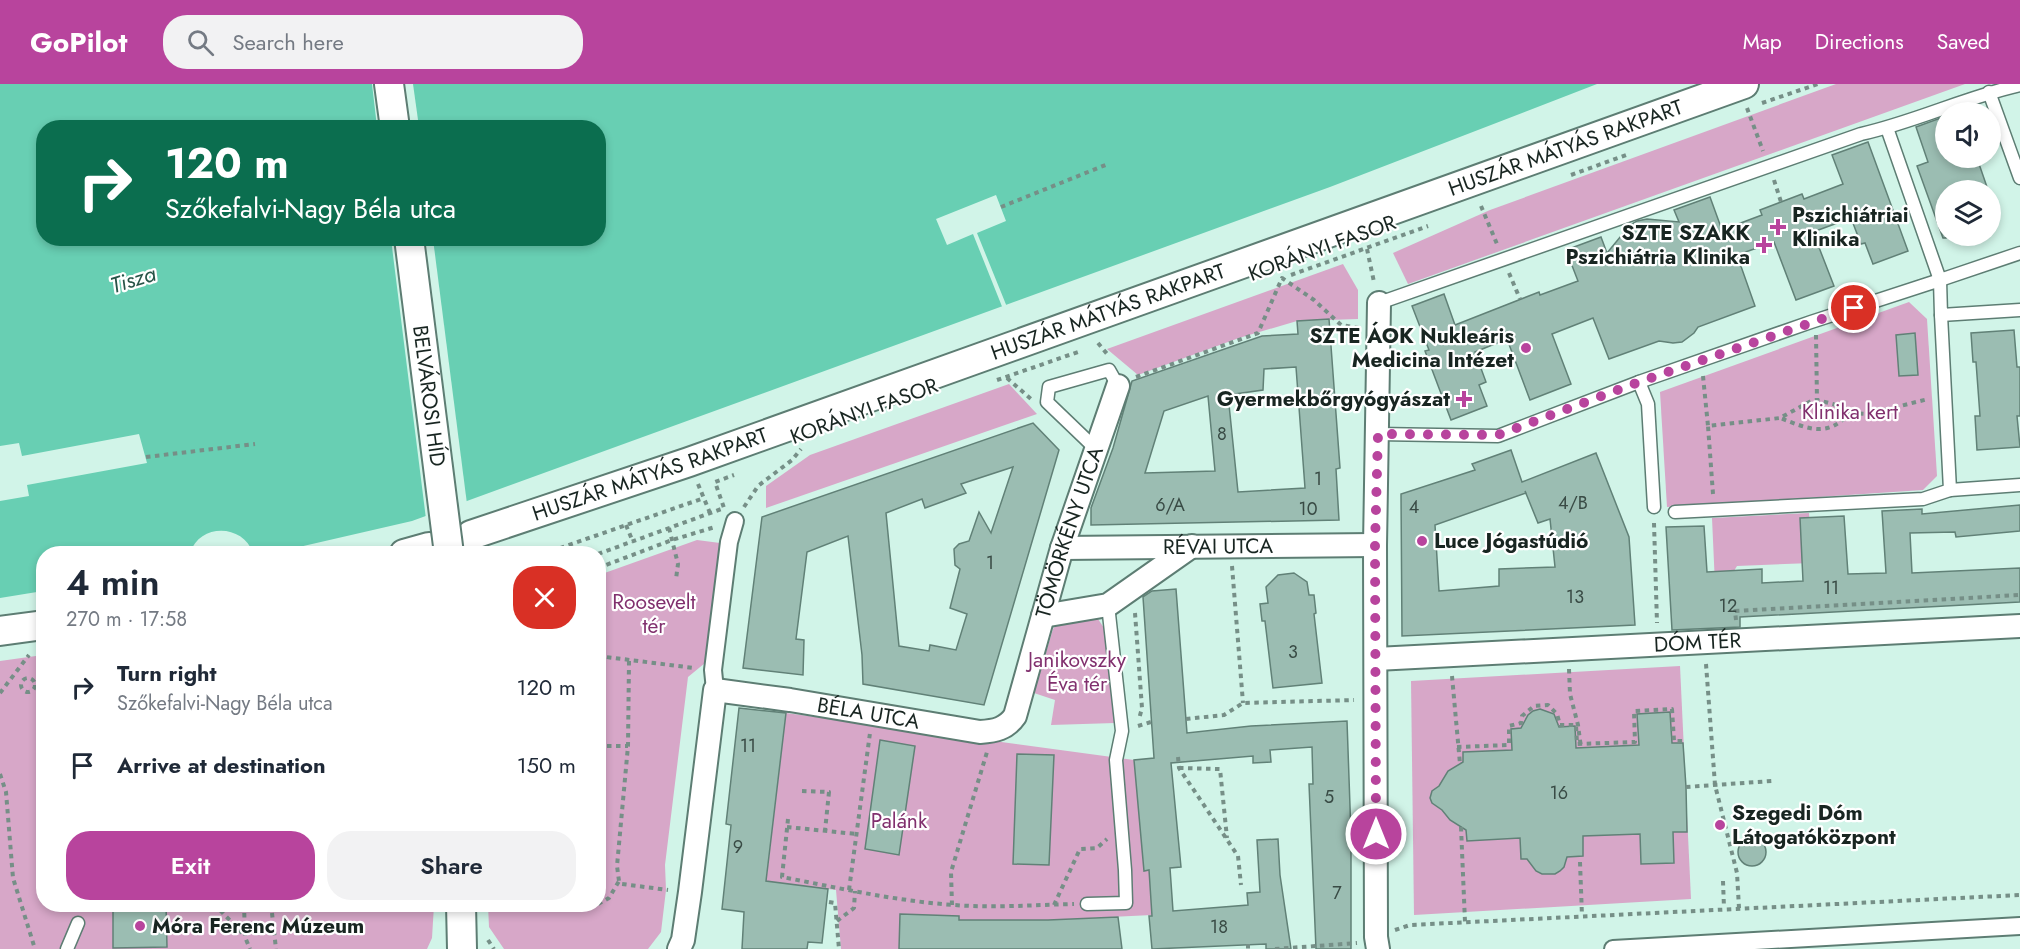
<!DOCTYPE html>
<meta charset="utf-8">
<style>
:root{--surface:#fff;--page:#f2f2f3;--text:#1f2937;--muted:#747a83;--accent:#b8449d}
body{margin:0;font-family:Jost,sans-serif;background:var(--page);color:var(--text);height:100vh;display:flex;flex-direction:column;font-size:22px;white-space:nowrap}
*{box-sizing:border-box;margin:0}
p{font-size:20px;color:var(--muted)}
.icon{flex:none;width:33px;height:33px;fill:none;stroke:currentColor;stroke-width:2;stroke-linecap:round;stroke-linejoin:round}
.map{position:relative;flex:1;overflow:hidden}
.sheet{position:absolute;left:36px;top:462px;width:570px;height:366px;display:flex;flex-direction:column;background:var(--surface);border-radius:24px;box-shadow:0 3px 9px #0003}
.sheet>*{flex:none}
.top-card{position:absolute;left:36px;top:36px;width:570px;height:126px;border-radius:24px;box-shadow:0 3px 9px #0003;background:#0b6e4f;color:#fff;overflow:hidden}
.fabs{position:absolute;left:1935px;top:18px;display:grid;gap:12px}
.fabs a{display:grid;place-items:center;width:66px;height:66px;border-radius:50%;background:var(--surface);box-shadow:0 3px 9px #0003;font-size:30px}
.pin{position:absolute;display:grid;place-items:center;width:51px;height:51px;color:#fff;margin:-26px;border:3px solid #fff;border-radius:50%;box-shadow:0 2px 6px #0007}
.me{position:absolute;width:66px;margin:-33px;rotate:0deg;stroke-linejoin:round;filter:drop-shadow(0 0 4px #0008)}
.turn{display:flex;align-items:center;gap:21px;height:126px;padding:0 30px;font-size:27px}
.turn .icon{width:78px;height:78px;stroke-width:2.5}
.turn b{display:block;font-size:42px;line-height:51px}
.round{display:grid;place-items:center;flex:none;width:63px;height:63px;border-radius:24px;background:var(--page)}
.summary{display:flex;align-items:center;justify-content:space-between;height:102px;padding:0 30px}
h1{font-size:36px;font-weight:600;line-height:45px}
.cta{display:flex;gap:12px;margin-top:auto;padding:12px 30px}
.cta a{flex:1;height:69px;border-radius:24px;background:var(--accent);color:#fff;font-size:24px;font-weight:600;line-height:69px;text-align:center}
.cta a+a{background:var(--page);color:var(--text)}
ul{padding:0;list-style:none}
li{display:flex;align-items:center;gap:18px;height:78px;padding:0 30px}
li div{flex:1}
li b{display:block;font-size:22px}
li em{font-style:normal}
header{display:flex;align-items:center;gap:36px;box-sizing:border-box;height:84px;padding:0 30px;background:var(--accent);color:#fff}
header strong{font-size:28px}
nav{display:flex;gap:33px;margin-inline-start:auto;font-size:21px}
.search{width:420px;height:54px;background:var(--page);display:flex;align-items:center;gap:15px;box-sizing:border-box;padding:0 21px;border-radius:24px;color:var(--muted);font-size:22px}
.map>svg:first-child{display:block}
</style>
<header>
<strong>GoPilot</strong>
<div class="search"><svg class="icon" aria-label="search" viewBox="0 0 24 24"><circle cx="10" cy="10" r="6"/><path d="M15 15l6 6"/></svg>Search here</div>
<nav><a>Map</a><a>Directions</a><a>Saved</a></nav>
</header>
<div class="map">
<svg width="2020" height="865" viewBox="0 0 2020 865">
<rect width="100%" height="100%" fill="#d1f4e8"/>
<g fill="#d7a7c8">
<polygon points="1836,0 1965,0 1408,200 1393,169 1490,126"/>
<polygon points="1343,180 1358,206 1358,235 1297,237 1239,254 1138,291 1107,265"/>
<polygon points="1909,218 1927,235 1937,392 1923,406 1667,423 1660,308"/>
<polygon points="1009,300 1037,330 766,424 766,402 810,371"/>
<polygon points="1809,429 1812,479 1737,482 1734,487 1715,501 1712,434"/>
<polygon points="697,456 720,459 705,579 688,593 665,781 666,806 661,848 648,865 504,865 489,843 488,821 598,820 599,491"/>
<polygon points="1081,531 1098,535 1108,550 1115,639 1051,641 1055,616 1034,609 1053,545 1062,534"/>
<polygon points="43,571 44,820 434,821 432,854 427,865 0,865 0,577"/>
<polygon points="1680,582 1691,815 1414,831 1411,597"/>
<polygon points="786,629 1134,676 1145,787 1149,786 1152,831 1048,836 959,836 959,832 901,830 899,865 841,865 836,806 770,798 768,807 761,790 767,790"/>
</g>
<path fill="#68cfb3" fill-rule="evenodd" d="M 0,0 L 1597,0 L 1330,103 L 412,437 L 273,469 L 253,469 C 243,440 200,439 190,469 L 44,470 L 43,507 L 0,514 ZM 44,44 L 598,44 L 598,154 L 44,154 Z"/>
<g fill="#d1f4e8">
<polygon points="372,0 413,0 419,43 377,43"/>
<polygon points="996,111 1006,137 977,149 1007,223 1003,225 973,150 947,161 936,135"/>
<polygon points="391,155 433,155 467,420 426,435"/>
<polygon points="139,350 147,379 27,401 29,412 0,417 0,362 19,359 22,372"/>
</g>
<g fill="#9bbdb2" stroke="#618177" stroke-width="1.5" fill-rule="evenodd">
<polygon points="1946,32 1946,74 1977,74 1988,106 1946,106 1946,154 1943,154 1917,82 1928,78 1916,43"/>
<polygon points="1868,58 1908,167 1873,180 1865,159 1861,160 1851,134 1813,148 1834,202 1796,216 1774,158 1737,171 1755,222 1698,243 1694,249 1682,258 1673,259 1659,257 1609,275 1593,234 1552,250 1571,300 1530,316 1507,255 1475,268 1486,298 1479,301 1487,322 1451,336 1425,267 1429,266 1412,222 1444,210 1455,241 1539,208 1540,211 1578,197 1566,166 1601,153 1607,169 1630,141 1637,137 1647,135 1679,138 1674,126 1710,113 1722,146 1762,131 1760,126 1802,110 1804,115 1843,100 1832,71"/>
<path d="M 1329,235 L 1340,384 L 1336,385 L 1339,436 L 1091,441 L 1091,424 L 1113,364 L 1132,297 L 1262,252 L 1298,250 L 1297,237 ZM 1296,283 L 1305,404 L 1238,408 L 1228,311 L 1263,306 L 1264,285 ZM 1208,312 L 1215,387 L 1145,389 L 1164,327 Z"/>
<polygon points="2014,246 2017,283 2020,283 2020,332 2017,332 2020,363 1977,366 1975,332 1980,332 1976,278 1973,278 1971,249"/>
<polygon points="1915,249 1918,291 1899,292 1896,251"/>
<path d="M 1033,339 L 1059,366 L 984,621 L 863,600 L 862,571 L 848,452 L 807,468 L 796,555 L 804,556 L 803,591 L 743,584 L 762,433 ZM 1013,383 L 991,449 L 979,428 L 969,457 L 959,460 L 954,465 L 955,481 L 960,485 L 950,524 L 967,530 L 956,566 L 930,561 L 929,567 L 899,562 L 886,429 L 922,415 L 925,424 L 966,409 L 961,400 Z"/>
<path d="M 1511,366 L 1522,398 L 1596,369 L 1629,453 L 1635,541 L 1402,552 L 1401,410 L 1475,386 L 1472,380 ZM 1525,407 L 1538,439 L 1550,435 L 1555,483 L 1499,485 L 1499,502 L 1439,507 L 1435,441 L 1526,409 Z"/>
<polygon points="2020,421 2020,447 1956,453 1955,448 1910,449 1912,489 2020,484 2020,518 1740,533 1740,543 1672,546 1666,443 1704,442 1707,488 1762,485 1762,499 1803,497 1800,434 1844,432 1848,490 1886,489 1882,427 1922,425 1922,430"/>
<polygon points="1294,489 1307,498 1309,511 1314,511 1316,529 1314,530 1322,599 1273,604 1265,537 1262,537 1260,520 1268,519 1266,503 1278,491"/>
<polygon points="1176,505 1187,649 1251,642 1347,637 1351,751 1351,865 1316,865 1309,700 1313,700 1312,663 1270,666 1271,678 1253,679 1253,672 1171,679 1181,783 1170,784 1173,827 1248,821 1247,809 1260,808 1257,756 1278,755 1280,791 1291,865 1266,865 1266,860 1152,865 1149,832 1152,832 1149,786 1144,787 1134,676 1154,674 1143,513 1152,507"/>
<polygon points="739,624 786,629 766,797 828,805 822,859 808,858 807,865 742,865 744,828 722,825 731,741 726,740"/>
<polygon points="1540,625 1554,630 1559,643 1575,642 1576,664 1639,661 1637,630 1670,628 1672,659 1683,659 1686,703 1687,748 1673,748 1674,779 1641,780 1640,750 1583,752 1583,772 1567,773 1564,783 1560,787 1555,790 1542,790 1536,787 1527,775 1521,775 1520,754 1467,757 1466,746 1450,736 1442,726 1432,719 1430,714 1432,707 1439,702 1448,687 1463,678 1463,668 1512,666 1511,645 1521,644 1528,631 1533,627"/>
<polygon points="880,656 915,662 899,771 865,765"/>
<polygon points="1017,670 1054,671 1049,781 1013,780"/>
<circle cx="1752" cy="768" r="14"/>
<polygon points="113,820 166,820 167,863 113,864"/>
<polygon points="900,830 959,832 959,836 1048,836 1118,833 1122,865 899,865"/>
</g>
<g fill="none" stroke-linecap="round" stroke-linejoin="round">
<g stroke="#5d7d73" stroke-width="15">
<g id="service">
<polyline points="1989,8 2020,94"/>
<polyline points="1887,44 1940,196 2020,169"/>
<path d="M 1379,219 L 1861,50 C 1915,38 1966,13 2020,1"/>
<polyline points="1639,298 1648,320 1654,423"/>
<polyline points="1378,350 1498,352 1639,298 1811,238 1940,196 1941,231 2020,226"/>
<polyline points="1096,365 1047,318 1049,303 1109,286 1118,302"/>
<polyline points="1950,406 2020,401"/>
<polyline points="1675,428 1923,415 1950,406 1941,231"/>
<polyline points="1087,820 1126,819 1125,786 1116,676 1122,647 1108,521"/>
<polyline points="67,865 78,839"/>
</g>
</g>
<g stroke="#5d7d73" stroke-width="20">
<g id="pedestrian">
<polyline points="715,606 713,586 729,458 735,437"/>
<polyline points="1613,865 2020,842"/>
</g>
</g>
<g stroke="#5d7d73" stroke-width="26">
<g id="minor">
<path id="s1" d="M 1062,464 L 1375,461"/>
<polyline points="1043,532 1108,521 1192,462"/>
<path id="s2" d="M 1376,575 L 2020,542"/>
<path id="s3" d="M 679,865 L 683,856 L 690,808 L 715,606 L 790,616 L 980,648 C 995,647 1006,645 1015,632 L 1062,464 L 1118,302"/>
<polyline points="1378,865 1376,853 1375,461 1379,219"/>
</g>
</g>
<g stroke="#5d7d73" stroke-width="32">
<g id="tertiary">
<polyline points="389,0 395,44"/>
<path id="s4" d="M 471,451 L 689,378 L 1744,0"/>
<polyline points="404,470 429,463"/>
<polyline points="0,547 44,541"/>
<polyline points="461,820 462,865"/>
</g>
</g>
<g stroke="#768f87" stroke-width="4" stroke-dasharray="4.5 4.5" stroke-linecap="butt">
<polyline points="1762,19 1818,0"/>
<polyline points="1747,24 1763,67"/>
<polyline points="1571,91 1626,71"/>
<polyline points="1774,96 1781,118"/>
<polyline points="1481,122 1497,160"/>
<polyline points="1001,123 1108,80"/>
<polyline points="1367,165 1374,198"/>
<polyline points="1509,189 1520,215"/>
<polyline points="1291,191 1428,142"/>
<polyline points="1816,251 1817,316"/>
<polyline points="1098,259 1108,271"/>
<polyline points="1703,292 1708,342"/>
<polyline points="1136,293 1258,249 1282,194 1314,216 1341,241 1359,244"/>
<polyline points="1007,294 1031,315"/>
<polyline points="997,296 1078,268"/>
<polyline points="1850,329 1869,330 1928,315"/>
<polyline points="146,373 255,360"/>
<polyline points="698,400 710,429"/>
<path d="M 1713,410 L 1708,342 L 1780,334 L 1811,317 L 1817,316 L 1833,320 L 1850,329 C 1827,354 1809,345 1780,334"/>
<polyline points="744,423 758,402 792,376 801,365"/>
<polyline points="1654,439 1657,539"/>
<polyline points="626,441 633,458"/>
<polyline points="669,444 678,480 676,495"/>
<polyline points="543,470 704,414"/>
<polyline points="598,470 724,424 715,398 734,391"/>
<polyline points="1232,482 1243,619"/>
<polyline points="598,484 672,456 715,443"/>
<polyline points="1135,529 1142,624 1139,635"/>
<polyline points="1736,536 1735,527 2020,511"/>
<polyline points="598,572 694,584"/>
<polyline points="629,577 628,662 617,782 619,797 622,800 668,806"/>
<polyline points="1706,580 1715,701 1737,789 1739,824"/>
<polyline points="1569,585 1570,610 1578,641 1581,664"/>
<polyline points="1452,592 1460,680"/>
<circle cx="28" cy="601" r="7"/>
<polyline points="0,609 29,571"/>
<polyline points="1186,635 1224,631 1243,619 1354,616"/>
<polyline points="1138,642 1151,638"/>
<polyline points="598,662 628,662"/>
<polyline points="1457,663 1509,661 1509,642 1521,639 1522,632 1534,622 1548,621 1557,630 1560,641 1576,641 1577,660 1635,658 1634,627 1672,625 1674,657 1684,657"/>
<polyline points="1178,673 1179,684 1238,772 1241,801"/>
<polyline points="1179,684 1220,685 1227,754"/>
<polyline points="0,690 6,708 13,794 35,865"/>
<polyline points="1686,703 1772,697"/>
<polyline points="802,707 829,708 825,747"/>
<path d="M 788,735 L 782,793 C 839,804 896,817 954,821 C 994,824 1033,821 1074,820"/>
<polyline points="787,743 856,750"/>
<polyline points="1461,743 1465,838"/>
<polyline points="1580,778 1582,832"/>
<polyline points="1723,797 1724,824"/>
<polyline points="849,806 870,649"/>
<polyline points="829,818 835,819 839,865"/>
<polyline points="214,820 245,852"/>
<polyline points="244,820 245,853 250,865"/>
<polyline points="271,820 276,865"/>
<polyline points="576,820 581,823 597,820"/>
<polyline points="598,820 609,814 619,797"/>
<polyline points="952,821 951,788 987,668"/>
<polyline points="1054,821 1080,765 1097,764 1107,755"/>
<polyline points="837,837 854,824 855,807"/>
<polyline points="1395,846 1410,841 2020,811"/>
<polyline points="488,856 494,865"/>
<polyline points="1248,860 1248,865"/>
<polyline points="1275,865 1357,859"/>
</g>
<use href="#service" stroke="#fff" stroke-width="12"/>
<use href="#pedestrian" stroke="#fff" stroke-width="16"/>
<use href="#minor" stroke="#fff" stroke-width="22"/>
<use href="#tertiary" stroke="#fff" stroke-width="28"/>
<g stroke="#5d7d73" stroke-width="32" stroke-linecap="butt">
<g id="tertiary-bridge">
<path id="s5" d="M 409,154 L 449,470"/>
</g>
</g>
<use href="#tertiary-bridge" stroke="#fff" stroke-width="28"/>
</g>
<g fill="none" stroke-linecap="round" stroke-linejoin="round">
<polyline stroke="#b8449d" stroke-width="10" stroke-dasharray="0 18" points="1376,750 1375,461 1378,350 1498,351 1639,298 1854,224"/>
</g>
<g fill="#b8449d" stroke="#fff" stroke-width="2">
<path d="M1775 134h6v6h6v6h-6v6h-6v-6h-6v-6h6z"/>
<path d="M1761 152h6v6h6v6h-6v6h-6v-6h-6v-6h6z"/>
<circle cx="1526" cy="264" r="6"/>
<path d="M1461 306h6v6h6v6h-6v6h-6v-6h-6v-6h6z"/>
<circle cx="1422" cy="457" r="6"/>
<circle cx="1720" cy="741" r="6"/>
<circle cx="140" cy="842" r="6"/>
</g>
<g text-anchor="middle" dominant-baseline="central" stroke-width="4.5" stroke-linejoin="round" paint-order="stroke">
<g font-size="18" fill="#394b45">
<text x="1222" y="350">8</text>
<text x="1318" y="395">1</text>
<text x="1573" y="419">4/B</text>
<text x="1170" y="421">6/A</text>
<text x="1414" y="423">4</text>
<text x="1308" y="425">10</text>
<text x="990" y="479">1</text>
<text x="1831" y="504">11</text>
<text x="1575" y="513">13</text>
<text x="1728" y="522">12</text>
<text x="1293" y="568">3</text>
<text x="748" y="662">11</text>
<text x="1559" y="709">16</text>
<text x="1329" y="713">5</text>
<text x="738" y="763">9</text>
<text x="1337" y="809">7</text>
<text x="1219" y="843">18</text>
</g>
<g font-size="21" fill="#182521" stroke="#fff">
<text stroke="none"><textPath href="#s4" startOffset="1161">HUSZÁR MÁTYÁS RAKPART</textPath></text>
<text transform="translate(1322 164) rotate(-20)">KORÁNYI FASOR</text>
<text stroke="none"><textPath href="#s4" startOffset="675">HUSZÁR MÁTYÁS RAKPART</textPath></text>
<text stroke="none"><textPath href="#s5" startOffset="159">BELVÁROSI HÍD</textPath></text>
<text transform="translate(864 327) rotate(-20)">KORÁNYI FASOR</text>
<text stroke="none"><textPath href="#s4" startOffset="189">HUSZÁR MÁTYÁS RAKPART</textPath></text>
<text stroke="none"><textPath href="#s3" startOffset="762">TÖMÖRKÉNY UTCA</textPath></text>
<text stroke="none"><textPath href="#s1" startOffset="156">RÉVAI UTCA</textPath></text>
<text stroke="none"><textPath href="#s2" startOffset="322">DÓM TÉR</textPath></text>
<text stroke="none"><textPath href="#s3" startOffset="417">BÉLA UTCA</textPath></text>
</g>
<g font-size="21" font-weight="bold" fill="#182521" stroke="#fff" text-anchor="start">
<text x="1792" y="131">Pszichiátriai<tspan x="1792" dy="24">Klinika</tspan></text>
<text x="1750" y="149" text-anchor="end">SZTE SZAKK<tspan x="1750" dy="24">Pszichiátria Klinika</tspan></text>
<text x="1514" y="252" text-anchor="end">SZTE ÁOK Nukleáris<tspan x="1514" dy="24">Medicina Intézet</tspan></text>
<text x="1450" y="315" text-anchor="end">Gyermekbőrgyógyászat</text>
<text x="1434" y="457">Luce Jógastúdió</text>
<text x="1732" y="729">Szegedi Dóm<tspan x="1732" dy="24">Látogatóközpont</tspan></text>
<text x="152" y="842">Móra Ferenc Múzeum</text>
</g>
<g font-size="21" fill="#81306e" stroke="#fff">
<text x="1850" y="328">Klinika kert</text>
<text x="654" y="518">Roosevelt<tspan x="654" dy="24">tér</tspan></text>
<text x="1077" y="576">Janikovszky<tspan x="1077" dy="24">Éva tér</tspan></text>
<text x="899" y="737">Palánk</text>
</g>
<g font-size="22" font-style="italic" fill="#275448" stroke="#fff">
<text transform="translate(133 195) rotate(-17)">Tisza</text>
</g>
</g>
</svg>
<div class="fabs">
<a><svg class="icon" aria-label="sound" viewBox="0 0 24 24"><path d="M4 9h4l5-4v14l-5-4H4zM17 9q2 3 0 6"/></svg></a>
<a><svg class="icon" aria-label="layers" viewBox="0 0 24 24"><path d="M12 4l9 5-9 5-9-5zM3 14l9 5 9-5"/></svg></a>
</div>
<div class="pin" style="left:1854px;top:224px;background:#d93025"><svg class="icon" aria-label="arrive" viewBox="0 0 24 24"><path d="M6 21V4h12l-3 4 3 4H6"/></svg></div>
<svg class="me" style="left:1376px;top:750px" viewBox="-20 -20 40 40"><circle r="17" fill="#b8449d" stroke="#fff" stroke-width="3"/><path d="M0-11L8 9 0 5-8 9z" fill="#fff"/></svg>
<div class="top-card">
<div class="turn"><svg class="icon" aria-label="right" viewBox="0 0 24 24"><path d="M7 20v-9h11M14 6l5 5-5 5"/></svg><div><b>120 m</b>Szőkefalvi-Nagy Béla utca</div></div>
</div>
<section class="sheet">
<div class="summary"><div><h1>4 min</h1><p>270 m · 17:58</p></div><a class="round" style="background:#d93025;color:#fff"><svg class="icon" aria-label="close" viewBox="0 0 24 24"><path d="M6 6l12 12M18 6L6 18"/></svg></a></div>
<ul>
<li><svg class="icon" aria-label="right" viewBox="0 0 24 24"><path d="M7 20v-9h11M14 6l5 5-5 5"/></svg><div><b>Turn right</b><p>Szőkefalvi-Nagy Béla utca</p></div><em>120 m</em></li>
<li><svg class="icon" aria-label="arrive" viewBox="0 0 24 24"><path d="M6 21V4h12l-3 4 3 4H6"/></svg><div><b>Arrive at destination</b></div><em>150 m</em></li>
</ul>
<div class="cta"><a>Exit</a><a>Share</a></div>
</section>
</div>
